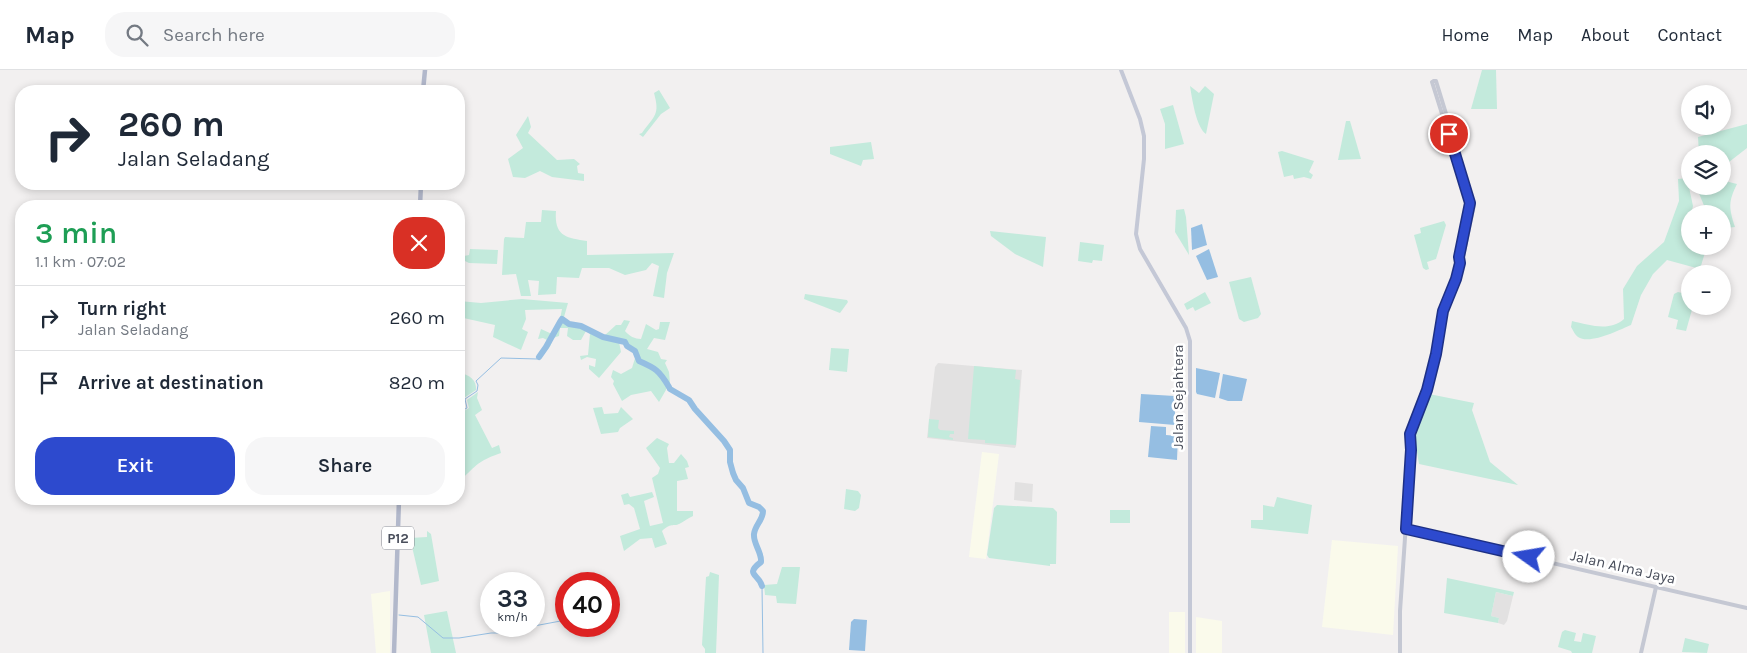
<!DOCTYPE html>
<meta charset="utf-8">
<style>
:root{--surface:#fff;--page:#f6f6f7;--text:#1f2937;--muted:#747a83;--line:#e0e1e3;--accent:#2d4ace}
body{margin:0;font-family:Karla,sans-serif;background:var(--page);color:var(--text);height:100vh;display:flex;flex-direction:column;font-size:19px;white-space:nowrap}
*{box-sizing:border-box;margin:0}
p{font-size:16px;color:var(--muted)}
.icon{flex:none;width:28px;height:28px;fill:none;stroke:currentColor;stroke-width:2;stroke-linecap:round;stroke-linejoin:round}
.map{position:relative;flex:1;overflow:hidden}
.drawer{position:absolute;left:15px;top:130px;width:450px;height:305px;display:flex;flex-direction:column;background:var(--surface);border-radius:20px;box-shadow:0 2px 8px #0003}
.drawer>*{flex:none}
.guide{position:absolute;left:15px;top:15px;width:450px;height:105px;border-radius:20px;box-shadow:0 2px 8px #0003;background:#fff;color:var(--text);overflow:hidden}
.tools{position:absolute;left:1681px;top:15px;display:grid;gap:10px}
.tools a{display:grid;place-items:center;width:50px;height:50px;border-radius:50%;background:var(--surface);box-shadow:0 2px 8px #0003;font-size:25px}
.speed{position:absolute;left:480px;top:502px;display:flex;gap:10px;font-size:25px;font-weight:700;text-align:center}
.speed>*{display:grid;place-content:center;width:65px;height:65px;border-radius:50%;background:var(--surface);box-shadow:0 2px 8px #0003;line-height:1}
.speed small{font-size:12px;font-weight:400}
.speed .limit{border:8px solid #d22;background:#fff;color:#111}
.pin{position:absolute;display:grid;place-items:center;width:42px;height:42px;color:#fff;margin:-21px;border:2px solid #fff;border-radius:50%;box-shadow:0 1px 5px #0007}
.me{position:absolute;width:55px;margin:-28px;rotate:283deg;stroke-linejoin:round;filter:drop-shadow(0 0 4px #0008)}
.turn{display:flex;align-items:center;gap:18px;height:105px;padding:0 20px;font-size:22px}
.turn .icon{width:65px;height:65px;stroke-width:2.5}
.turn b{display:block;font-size:35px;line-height:42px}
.round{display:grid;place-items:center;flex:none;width:52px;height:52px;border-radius:20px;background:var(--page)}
.overview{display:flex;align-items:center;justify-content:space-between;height:85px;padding:0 20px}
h1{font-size:30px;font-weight:600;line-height:38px;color:#1e9e55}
.button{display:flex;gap:10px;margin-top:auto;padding:10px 20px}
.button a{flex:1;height:58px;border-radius:20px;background:var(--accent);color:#fff;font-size:20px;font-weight:600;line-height:58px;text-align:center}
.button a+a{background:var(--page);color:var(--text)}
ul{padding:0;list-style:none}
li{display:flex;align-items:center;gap:15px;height:65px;padding:0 20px;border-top:1px solid var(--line)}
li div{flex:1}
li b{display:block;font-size:19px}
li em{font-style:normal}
header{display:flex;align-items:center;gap:30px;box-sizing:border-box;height:70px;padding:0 25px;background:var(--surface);border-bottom:1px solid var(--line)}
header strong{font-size:24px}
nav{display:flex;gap:28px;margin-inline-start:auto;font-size:18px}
.search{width:350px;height:45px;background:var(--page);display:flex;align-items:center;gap:12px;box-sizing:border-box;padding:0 18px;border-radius:20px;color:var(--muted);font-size:19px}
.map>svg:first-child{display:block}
</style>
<header>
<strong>Map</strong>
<div class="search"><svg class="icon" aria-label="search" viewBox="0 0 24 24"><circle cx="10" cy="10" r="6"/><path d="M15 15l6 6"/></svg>Search here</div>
<nav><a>Home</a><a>Map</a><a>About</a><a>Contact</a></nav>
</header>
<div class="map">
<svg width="1747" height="583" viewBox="0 0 1747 583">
<rect width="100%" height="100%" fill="#f2f0f0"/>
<g fill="#fafaeb">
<polygon points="982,382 999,384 986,489 969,487"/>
<polygon points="1332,470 1398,476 1393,565 1322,557"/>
<polygon points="390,521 390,583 376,583 371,524"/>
<rect x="1169" y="542" width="16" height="41"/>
<polygon points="1196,547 1222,551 1222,583 1196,583"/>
</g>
<g fill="#e2e1e1">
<polygon points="938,293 1022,300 1016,376 1015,378 927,368 935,297"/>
<polygon points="1015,412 1033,414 1032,432 1014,430"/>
<polygon points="1496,522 1513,526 1507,551 1504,555 1498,553 1499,548 1491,546"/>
</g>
<g fill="#c3eadc">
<polygon points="1482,0 1496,0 1497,39 1471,39"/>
<path d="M 1190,16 L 1199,23 L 1205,16 L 1214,24 L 1206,64 C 1196,57 1192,28 1190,16 Z"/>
<path d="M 659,20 L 670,38 L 661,44 L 643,67 L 639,64 L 642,63 C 655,45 660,45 654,23 Z"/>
<polygon points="1173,35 1184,74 1165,79 1165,54 1160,39"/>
<polygon points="528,46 531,57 528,63 557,90 574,89 580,94 577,96 578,103 584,104 584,111 552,107 540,101 525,108 513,107 508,89 523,78 516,65"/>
<polygon points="1346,51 1350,51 1361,89 1338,90"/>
<polygon points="1747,54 1747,78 1729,92 1723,106 1722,84 1699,84 1698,67"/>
<polygon points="871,72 874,89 863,90 861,96 830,84 830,77"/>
<polygon points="1282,81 1314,91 1309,102 1313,105 1311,109 1304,107 1294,109 1293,105 1284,107 1278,82"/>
<path d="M 1723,107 L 1725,111 L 1737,114 C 1728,132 1729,138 1735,157 L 1726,158 L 1723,161 L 1722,144 L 1702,144 L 1705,138 L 1696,116 L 1722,116 Z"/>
<path d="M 1687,108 L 1693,136 L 1689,153 L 1690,176 L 1707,176 L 1700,199 L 1667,190 L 1653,204 L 1641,225 L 1631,255 C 1619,260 1590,275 1578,267 C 1575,265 1573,260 1571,257 L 1572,251 C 1589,255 1610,262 1624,249 L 1623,219 L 1637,196 L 1664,172 L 1679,131 L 1678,109 Z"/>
<polygon points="1184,139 1186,147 1189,185 1175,162 1176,140"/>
<path d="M 542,140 L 556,141 C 554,166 566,168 587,171 L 587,185 L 674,183 L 667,203 L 664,228 L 653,226 L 659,196 L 652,193 L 646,200 L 625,205 L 609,198 L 582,198 L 579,208 L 557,207 L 556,224 L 538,225 L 539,211 L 528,210 L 531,226 L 521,226 L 516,204 L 502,205 L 504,169 L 505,167 L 524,168 L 526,152 L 541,152 Z"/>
<polygon points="1444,151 1446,155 1436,189 1427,192 1429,199 1426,200 1423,198 1414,165 1421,163 1420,158"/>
<polygon points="990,161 1046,167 1043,197 1015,184 991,166"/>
<polygon points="1080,172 1104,175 1102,191 1093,190 1092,193 1078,191"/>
<polygon points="459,177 461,179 461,185 464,186 469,185 470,179 498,180 497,194 469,193 465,191 465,187 464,192 459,197"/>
<polygon points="1251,207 1261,244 1258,248 1244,252 1239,249 1229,212"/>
<polygon points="1205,222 1211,233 1195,241 1193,237 1187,240 1184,234"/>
<polygon points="1678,222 1690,225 1690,236 1693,236 1686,261 1676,259 1678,250 1668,247 1674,224"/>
<polygon points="805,224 847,230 848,232 840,243 804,229"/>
<path d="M 522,229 L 568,233 L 564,247 L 570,252 L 586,256 L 604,266 L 616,255 L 621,255 L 624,250 L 630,251 L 625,261 C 629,266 635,269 641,269 L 646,254 L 656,260 L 659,259 L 660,252 L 670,252 L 665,270 L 654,268 L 647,279 L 658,282 L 661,289 L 667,290 L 665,293 L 669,302 L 670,313 L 659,332 L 651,321 L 631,325 L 622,331 L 613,314 L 614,311 L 611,307 L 613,300 L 621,304 L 632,298 L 636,285 L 622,272 L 619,272 L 621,282 L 599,308 L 589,299 L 589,295 L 595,297 L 596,289 L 587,287 L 581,290 L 580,286 L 588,285 L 590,264 L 586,261 L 581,270 L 573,270 L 567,266 L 568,258 L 560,258 L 559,266 L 553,268 C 551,275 550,280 542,282 L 547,270 L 543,268 L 538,269 L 541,259 L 552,264 L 560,249 L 562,239 L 525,240 L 526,249 L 522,259 L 528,262 L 521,280 L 493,267 L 495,255 L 459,247 L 459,231 L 481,233 Z"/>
<polygon points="831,278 849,279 847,302 829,300"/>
<polygon points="974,296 1016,300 1015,309 1020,310 1016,375 985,373 985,370 968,369"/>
<path d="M 459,303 C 469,304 477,310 476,320 L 464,328 L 465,337 L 459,340 Z"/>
<path d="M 478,322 L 477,328 L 482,340 L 475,345 L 492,378 L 499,375 L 501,383 C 481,390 478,393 463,408 L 462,397 L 459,398 L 459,379 L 465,374 L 459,368 L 459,344 L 469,338 L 467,330 Z"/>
<polygon points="1429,324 1474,333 1472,340 1490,392 1518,415 1419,394 1415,371 1418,354"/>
<polygon points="602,337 604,344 618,343 621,337 633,349 620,358 618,362 601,364 593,338"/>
<polygon points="929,349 939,350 938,358 940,360 954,361 954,364 950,364 949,367 953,368 953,370 928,367"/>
<path d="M 657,368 L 669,374 L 667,378 L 669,393 L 674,393 L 681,384 L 687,391 L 689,397 L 685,398 L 688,409 L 677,411 L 677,441 L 693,441 L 693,446 C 688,448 685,451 681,453 C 673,458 673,451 662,461 L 667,474 L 655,478 L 652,468 L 640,469 L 624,481 L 620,466 L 640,459 L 634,438 L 629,434 L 624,435 L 621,425 L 628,423 L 630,427 L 652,422 L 654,427 L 644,431 L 650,456 L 663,453 L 652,408 L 658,404 L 660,398 L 646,378 Z"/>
<polygon points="846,419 858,421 861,425 859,438 855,441 844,439"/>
<polygon points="1277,427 1312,435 1308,464 1251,458 1251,450 1263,450 1263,435 1274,437"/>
<polygon points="997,435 1053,438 1057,442 1056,494 1050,494 1050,496 989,488 987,485 994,438"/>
<rect x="1110" y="440" width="20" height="13"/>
<polygon points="427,461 431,464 439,511 421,515 410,468 427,467"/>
<polygon points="782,497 800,497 796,534 777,533 776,526 765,525 764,515 777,514"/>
<polygon points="710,502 719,505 716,583 705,583 705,579 702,575 706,507 709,506"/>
<polygon points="1447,508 1514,522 1513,526 1496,522 1491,546 1499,548 1498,553 1444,543"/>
<polygon points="447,541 456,583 431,583 424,545"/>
<polygon points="1565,560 1576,563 1574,571 1581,572 1583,563 1596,566 1592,583 1572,583 1571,581 1558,577 1562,562"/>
<polygon points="1685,568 1709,574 1707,583 1682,582"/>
</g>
<g fill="#95bee2">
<polygon points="1202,154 1207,175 1192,180 1191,158"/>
<polygon points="1209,179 1218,207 1207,210 1196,186"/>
<polygon points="1196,298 1220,303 1215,328 1197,324 1196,322"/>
<polygon points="1223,304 1247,309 1242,331 1228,331 1219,328"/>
<polygon points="1141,324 1175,326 1175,355 1139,352"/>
<polygon points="1151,356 1166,357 1166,365 1178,366 1177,390 1148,387"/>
<polygon points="854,549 867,550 865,581 849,580 851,552"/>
</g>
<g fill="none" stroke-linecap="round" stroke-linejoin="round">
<g stroke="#95bee2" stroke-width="1">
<polyline points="459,342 467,338 465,329 477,321 478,315 476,311 501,288 537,289"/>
<polyline points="344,429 353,430 359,429"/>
<polyline points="762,516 763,583"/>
<polyline points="399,545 418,547 443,568 459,568 491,563 508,563 533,556"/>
<polyline points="534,556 566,550"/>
</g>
<g stroke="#95bee2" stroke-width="6">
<path d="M 539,287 L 546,277 L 560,252 L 562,249 L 569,254 L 581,256 L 603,267 L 625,272 L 627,276 L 635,281 L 639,291 C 655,298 659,300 669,317"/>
<path d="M 670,319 L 689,330 L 695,339 L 724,371 L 730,380 L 730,392 L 733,403 L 736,410 L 743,418 L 749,433 L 759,437 L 763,441 C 763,450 755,455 754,464 C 753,474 762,482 761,492 C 744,505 759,504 762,516"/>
</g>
<g stroke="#c5c8d3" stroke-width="4">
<polyline points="1434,11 1432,12 1470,133 1459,187 1461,193"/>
<polyline points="1405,459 1747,538"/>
<polyline points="1400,583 1400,541 1411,380 1411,359 1423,333 1427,320 1436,284 1443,241 1462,191 1474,135 1436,11 1434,11"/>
<polyline points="1641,583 1656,517"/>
</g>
<polyline stroke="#c4c8d6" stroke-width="4" points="1121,0 1140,49 1144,66 1144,89 1136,164 1140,179 1186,258 1190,271 1190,583"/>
<g stroke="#b2b8cb" stroke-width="4.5">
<polyline points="423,21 425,0"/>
<polyline points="420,136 421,114"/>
<polyline points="394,583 399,429"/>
</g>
</g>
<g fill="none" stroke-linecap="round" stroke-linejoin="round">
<g stroke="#1d3086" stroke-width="12">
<polyline id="route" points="1449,64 1470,133 1459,187 1460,193 1456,209 1443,241 1436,284 1427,320 1410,364 1411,380 1406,459 1529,487"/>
</g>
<use href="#route" stroke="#2d4ace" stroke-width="9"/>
</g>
<g text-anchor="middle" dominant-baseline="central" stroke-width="5" stroke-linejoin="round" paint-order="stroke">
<rect fill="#fff" stroke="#80838c" stroke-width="1" x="382" y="456.5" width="32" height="23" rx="4"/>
<g font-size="14" font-weight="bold" fill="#494e5b">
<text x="398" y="468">P12</text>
</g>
<g font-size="15" fill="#494e5b" stroke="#fff">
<text transform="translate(1178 327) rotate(-90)">Jalan Sejahtera</text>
<text transform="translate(1623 497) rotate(13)">Jalan Alma Jaya</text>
</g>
</g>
</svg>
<div class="tools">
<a><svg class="icon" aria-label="sound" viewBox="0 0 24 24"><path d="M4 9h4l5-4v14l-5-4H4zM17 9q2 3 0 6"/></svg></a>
<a><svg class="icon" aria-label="layers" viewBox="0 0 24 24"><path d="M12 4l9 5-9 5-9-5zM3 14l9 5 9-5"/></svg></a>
<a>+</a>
<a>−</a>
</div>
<div class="speed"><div>33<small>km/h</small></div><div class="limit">40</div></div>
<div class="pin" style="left:1449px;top:64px;background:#d93025"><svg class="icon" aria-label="arrive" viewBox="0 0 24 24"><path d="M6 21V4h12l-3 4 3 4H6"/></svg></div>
<svg class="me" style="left:1529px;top:487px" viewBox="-20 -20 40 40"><circle r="19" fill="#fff"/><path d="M0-13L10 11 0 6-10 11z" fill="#2d4ace"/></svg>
<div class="guide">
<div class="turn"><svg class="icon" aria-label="right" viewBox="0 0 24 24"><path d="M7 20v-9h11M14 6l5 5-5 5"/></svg><div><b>260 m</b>Jalan Seladang</div></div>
</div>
<section class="drawer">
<div class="overview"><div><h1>3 min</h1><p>1.1 km · 07:02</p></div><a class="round" style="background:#d93025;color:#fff"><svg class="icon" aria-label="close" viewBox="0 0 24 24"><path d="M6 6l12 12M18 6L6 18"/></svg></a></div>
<ul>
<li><svg class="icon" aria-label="right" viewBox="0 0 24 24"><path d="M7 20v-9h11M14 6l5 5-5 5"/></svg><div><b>Turn right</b><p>Jalan Seladang</p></div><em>260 m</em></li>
<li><svg class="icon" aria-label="arrive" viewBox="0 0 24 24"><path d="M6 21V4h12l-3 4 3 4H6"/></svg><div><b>Arrive at destination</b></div><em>820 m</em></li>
</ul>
<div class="button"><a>Exit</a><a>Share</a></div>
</section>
</div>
